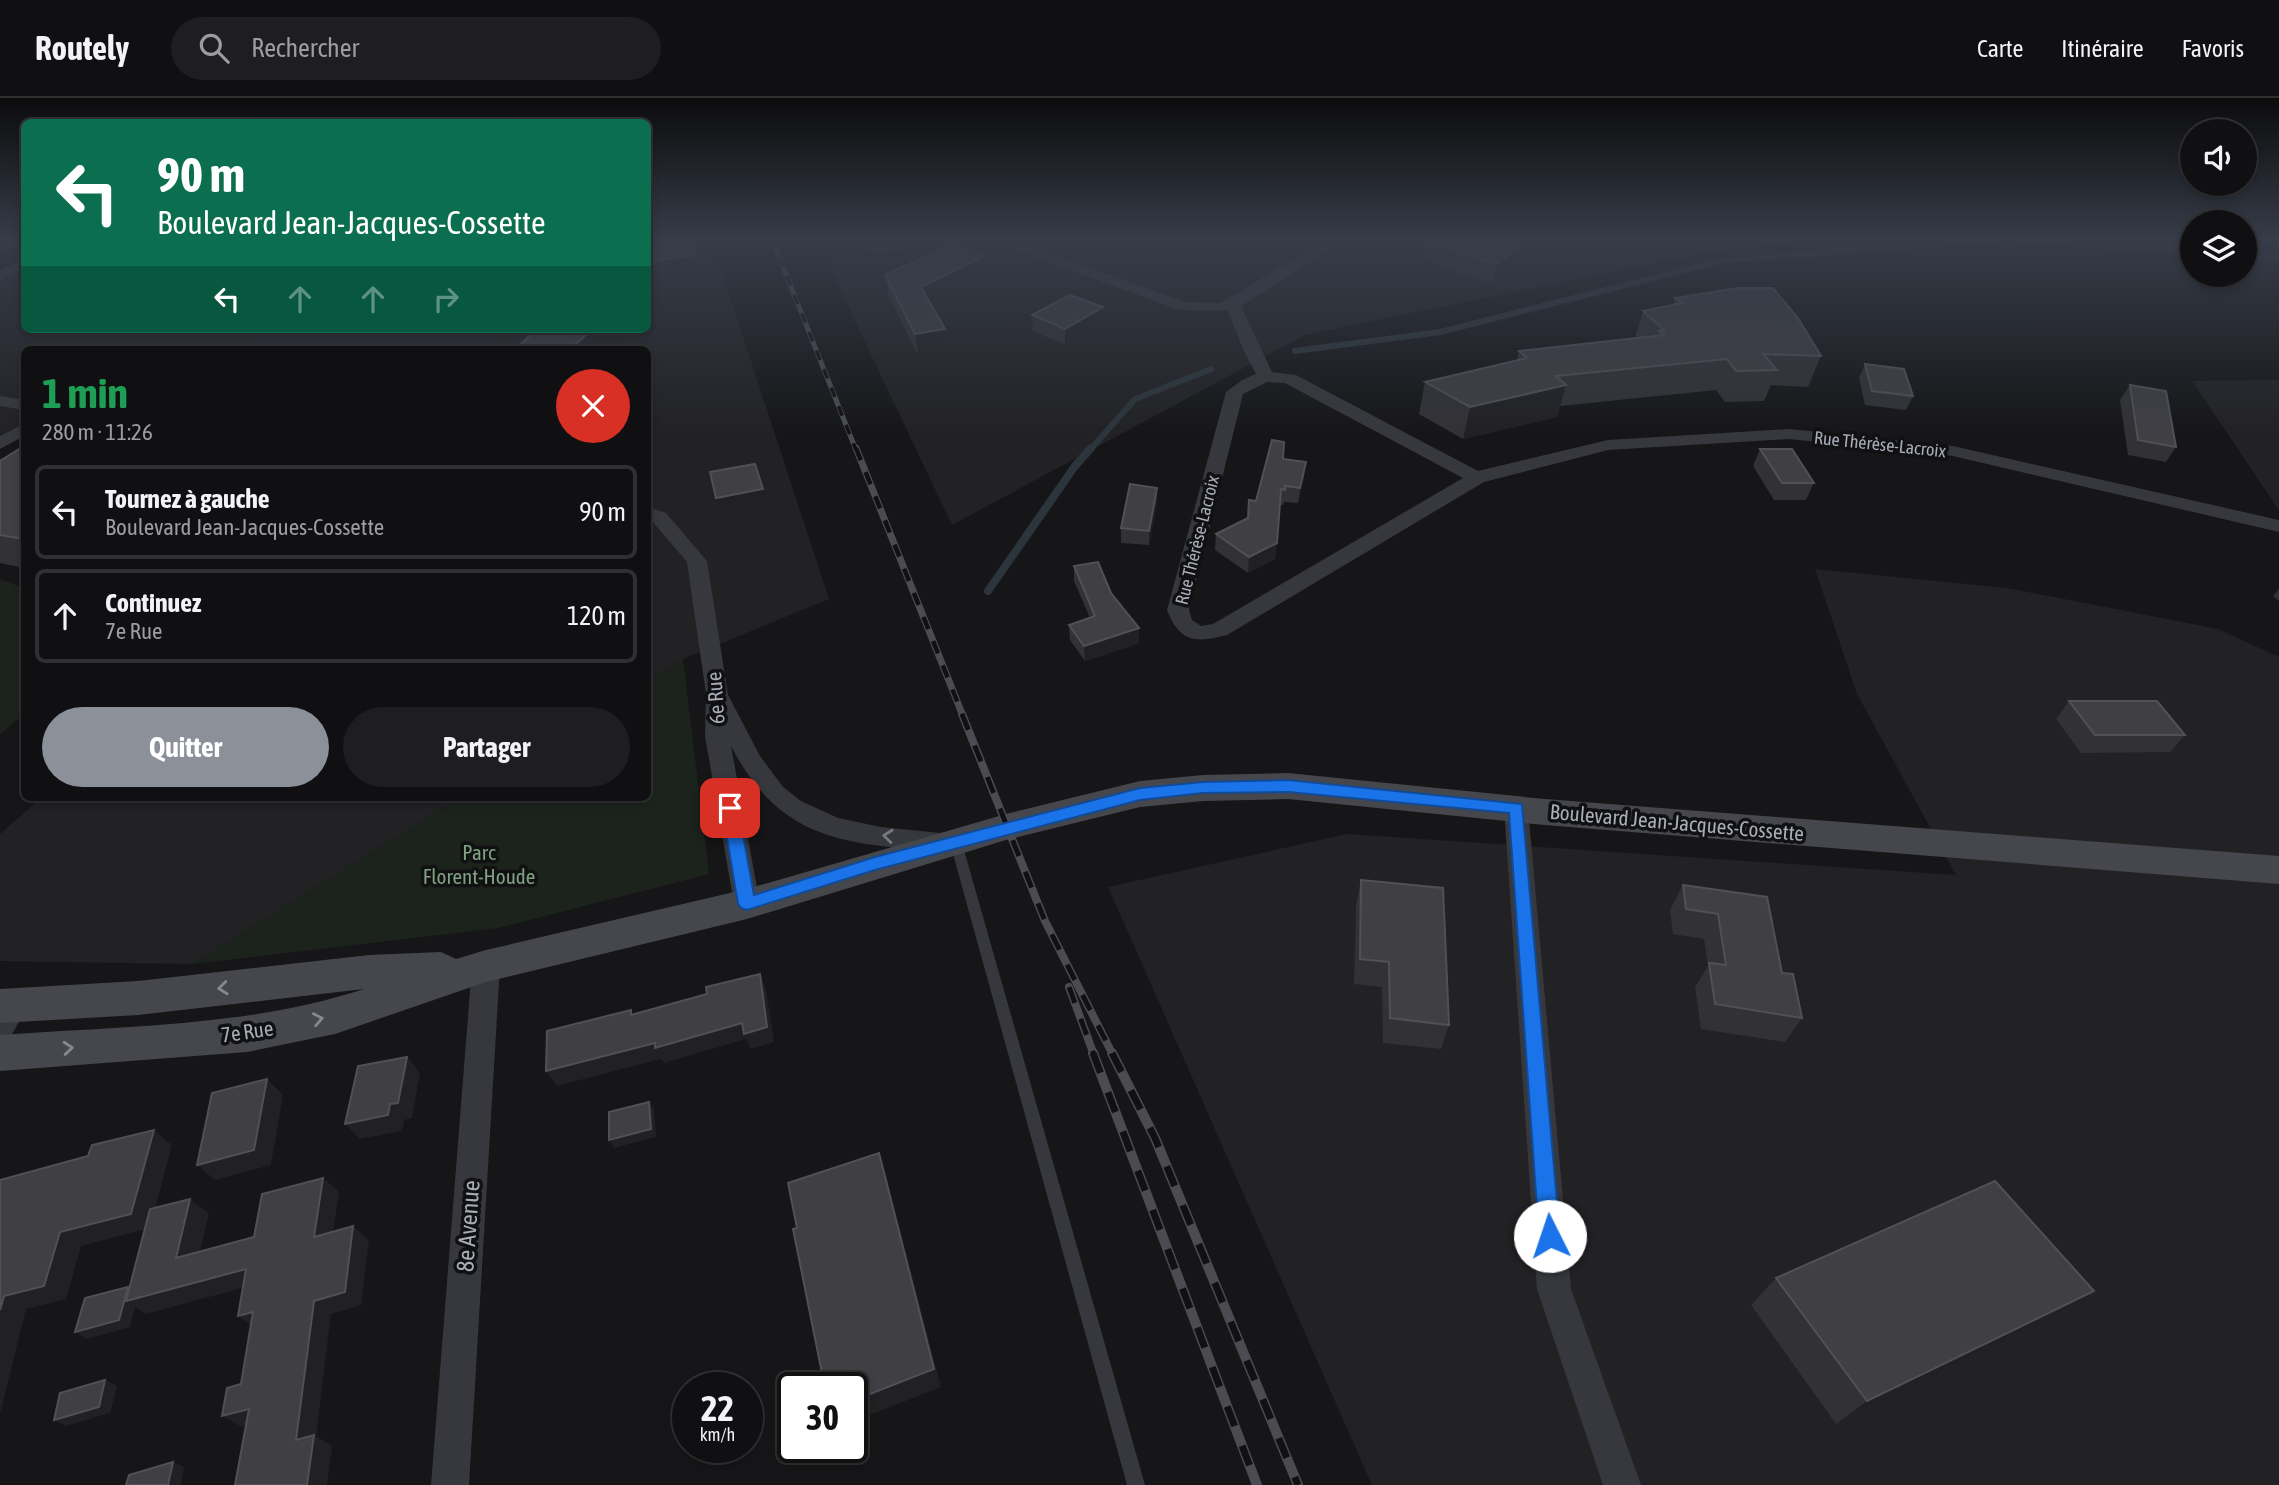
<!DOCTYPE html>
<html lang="fr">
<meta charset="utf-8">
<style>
:root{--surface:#101012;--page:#1e1e20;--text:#f1f3f6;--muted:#9c9d9f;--line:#303032;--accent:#8c9099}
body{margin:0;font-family:"Asap Condensed",sans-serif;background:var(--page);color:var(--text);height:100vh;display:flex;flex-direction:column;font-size:26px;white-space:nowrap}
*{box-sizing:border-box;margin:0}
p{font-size:23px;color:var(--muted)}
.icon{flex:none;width:38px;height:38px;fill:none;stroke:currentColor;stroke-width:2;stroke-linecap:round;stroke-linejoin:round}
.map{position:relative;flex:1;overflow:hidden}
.drawer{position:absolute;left:21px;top:248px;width:630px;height:455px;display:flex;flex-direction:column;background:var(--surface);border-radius:10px;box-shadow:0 4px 10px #0003,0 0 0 2px var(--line)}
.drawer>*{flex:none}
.banner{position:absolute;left:21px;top:21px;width:630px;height:214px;border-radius:10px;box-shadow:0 4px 10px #0003,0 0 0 2px var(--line);background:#0b6e4f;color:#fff;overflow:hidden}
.buttons{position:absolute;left:2180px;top:21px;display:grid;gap:14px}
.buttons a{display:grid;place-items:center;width:77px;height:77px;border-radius:50%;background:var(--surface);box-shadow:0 4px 10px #0003,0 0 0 2px var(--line);font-size:35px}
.speed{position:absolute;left:672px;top:1274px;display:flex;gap:14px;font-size:35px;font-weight:700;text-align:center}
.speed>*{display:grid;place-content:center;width:91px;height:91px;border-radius:50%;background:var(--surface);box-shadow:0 4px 10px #0003,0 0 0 2px var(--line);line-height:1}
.speed small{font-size:18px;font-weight:400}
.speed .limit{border:4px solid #111;border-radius:10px;background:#fff;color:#111}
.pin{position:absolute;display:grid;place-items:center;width:60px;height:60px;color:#fff;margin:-30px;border-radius:14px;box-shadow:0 4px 10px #0006}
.me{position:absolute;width:77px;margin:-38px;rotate:356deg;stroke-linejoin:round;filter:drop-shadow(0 0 5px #0008)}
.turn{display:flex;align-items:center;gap:24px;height:147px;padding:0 21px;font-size:32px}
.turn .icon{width:91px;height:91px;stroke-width:2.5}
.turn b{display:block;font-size:49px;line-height:60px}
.lanes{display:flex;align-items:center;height:66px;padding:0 21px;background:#0003;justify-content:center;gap:35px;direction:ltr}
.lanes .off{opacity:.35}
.round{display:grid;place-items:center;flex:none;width:74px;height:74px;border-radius:37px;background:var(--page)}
.overview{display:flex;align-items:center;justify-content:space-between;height:119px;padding:0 21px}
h1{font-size:42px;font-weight:700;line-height:52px;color:#1e9e55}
.primary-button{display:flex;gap:14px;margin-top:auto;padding:14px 21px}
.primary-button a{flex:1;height:80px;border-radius:42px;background:var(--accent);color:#fff;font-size:28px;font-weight:700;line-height:80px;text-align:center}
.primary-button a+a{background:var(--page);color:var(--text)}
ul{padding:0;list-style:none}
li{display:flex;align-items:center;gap:21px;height:94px;margin:0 14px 10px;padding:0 7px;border:4px solid var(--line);border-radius:10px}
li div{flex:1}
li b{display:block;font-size:26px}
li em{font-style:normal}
header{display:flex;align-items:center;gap:42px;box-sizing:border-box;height:98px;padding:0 35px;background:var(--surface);border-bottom:2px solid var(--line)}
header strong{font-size:33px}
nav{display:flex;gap:38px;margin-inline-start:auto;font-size:24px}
.search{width:490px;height:63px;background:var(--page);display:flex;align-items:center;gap:18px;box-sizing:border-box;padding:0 24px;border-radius:38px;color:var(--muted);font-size:26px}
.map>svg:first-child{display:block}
</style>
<header>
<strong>Routely</strong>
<div class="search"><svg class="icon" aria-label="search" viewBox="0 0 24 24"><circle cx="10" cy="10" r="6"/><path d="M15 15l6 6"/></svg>Rechercher</div>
<nav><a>Carte</a><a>Itinéraire</a><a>Favoris</a></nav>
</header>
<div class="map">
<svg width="2279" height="1387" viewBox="0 0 2279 1387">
<rect width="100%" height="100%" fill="#161618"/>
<g fill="#222225">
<polygon points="648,141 711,141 829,501 683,561 648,583 648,252 24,252 24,331 0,345 0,177 24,165 24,231 648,231"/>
<polygon points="816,141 1820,141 1723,151 1305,237 952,427"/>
<polygon points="2279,282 2279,412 2192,283"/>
<polygon points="1815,471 2007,490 2218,531 2279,559 2279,1387 1372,1387 1108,789 1347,736 1956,777 1857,596"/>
<polygon points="41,700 459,700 192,866 0,863 0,736"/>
</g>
<g fill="#1c231d">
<polygon points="0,481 24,490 24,616 0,636"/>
<polygon points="683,561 709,776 498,830 192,866 459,700 648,700 648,583"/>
</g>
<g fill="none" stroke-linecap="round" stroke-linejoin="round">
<g stroke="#2c353c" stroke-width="6">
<polyline points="2018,141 2193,154"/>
<polyline points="2245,158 2279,160"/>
<polyline points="1295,253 1440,234 1720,163 1994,141"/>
<polyline points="1090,352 1135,301 1211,271"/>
</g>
<polyline stroke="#2c353c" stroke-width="8" points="988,493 1075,368 1091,350"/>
<polygon fill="#37383d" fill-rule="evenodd" points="956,740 960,742 962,745 1145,1387 1127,1387 950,745 952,742"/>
<g fill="#37383d" fill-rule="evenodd">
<path d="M 987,141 L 1009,141 L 1186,204 L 1220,205 L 1329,141 L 1347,141 L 1241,208 L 1272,274 L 1296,277 L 1478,373 L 1608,342 L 1789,331 L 1953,348 L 2279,422 L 2279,434 L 1953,358 L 1789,341 L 1608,352 L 1484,384 L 1227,537 C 1196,545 1180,545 1167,512 L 1226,294 L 1242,282 L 1256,276 L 1243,251 L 1228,213 L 1179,212 ZM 1267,284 L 1285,285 L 1463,380 L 1213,526 L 1201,528 L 1192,522 L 1189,512 L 1243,296 Z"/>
<polygon points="24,162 24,171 0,182 0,172"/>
<polygon points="0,298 24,302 24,312 0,308"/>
<polygon points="24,326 24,338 0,351 0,338"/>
<path d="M 648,409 L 666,415 L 707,463 L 728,597 L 760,658 L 783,689 L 801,703 L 838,720 L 881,729 L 960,737 L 964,744 L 960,751 L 951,754 C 851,746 782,747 731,648 L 760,806 L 756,813 L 747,817 L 738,813 L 734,806 L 705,638 L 706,596 L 687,464 L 652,423 L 648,421 Z"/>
<polygon points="1516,701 1525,704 1528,710 1571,1191 1641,1387 1603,1387 1537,1191 1504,710 1507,704"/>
<polygon points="486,857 496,860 500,868 469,1387 431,1387 472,868 476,860"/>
<polygon points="13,897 23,900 27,909 10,940 0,943 0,905 3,900"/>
</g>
<path fill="#45474d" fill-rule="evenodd" d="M 1288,675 L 1545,701 L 2279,758 L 2279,786 L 1545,727 L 1288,701 L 1203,703 L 1140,709 L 1006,742 L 747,821 L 486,884 L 335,936 L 247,954 L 0,973 L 0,937 C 121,928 248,929 364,891 L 138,917 L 0,925 L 0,891 L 138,883 L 369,857 L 441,854 L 456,861 L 486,852 L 747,791 L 1006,716 L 1140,683 L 1203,677 Z"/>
<g stroke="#4a4c52" stroke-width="5">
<polyline id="rail-far3" points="772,141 856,352"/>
</g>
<g stroke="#4a4c52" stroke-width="7">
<polyline id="rail-far2" points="856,350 963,618"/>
</g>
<g stroke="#4a4c52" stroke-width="8">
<g id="rail-far1">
<polyline points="962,616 1045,823 1113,957"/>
<polyline points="1069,889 1094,957"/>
</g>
</g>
<g stroke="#4a4c52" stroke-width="10">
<g id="rail">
<polyline points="1093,955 1257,1387"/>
<polyline points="1112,955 1155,1040 1298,1387"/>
</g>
</g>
<use href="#rail-far3" stroke="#111113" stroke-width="3.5" stroke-dasharray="10" stroke-linecap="butt"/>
<use href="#rail-far2" stroke="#111113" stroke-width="4.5" stroke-dasharray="13" stroke-linecap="butt"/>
<use href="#rail-far1" stroke="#111113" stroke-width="5" stroke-dasharray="17" stroke-linecap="butt"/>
<use href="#rail" stroke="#111113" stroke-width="7" stroke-dasharray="21" stroke-linecap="butt"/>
</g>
<g fill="#323236">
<polygon points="864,141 909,141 909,152 867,155"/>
<polygon points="1419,141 1553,141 1492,185 1422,162 1424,146 1419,144"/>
<polygon points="984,158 986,178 931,206 945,231 947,252 918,257 888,198 885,177"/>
<polygon points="1675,200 1821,258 1808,289 1771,287 1764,303 1725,304 1716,292 1560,308 1557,319 1463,341 1419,316 1425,284 1517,262 1519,253 1635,240 1643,213 1673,207"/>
<polygon points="1032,217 1103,225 1065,247 1033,233"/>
<polygon points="1865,266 1913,298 1906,312 1865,307 1859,280"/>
<polygon points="2130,287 2176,349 2166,364 2128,357 2120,302"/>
<polygon points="24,348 24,470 0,465 0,363"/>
<polygon points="1760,351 1814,385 1806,402 1774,402 1753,368"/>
<polygon points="1283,361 1304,379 1298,405 1284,404 1283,407 1280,407 1275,461 1248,475 1215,452 1216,436 1248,420 1256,403"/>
<polygon points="1157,390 1157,405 1149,447 1121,445 1121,430"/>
<polygon points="1074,468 1111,495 1139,530 1139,545 1085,563 1070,542 1069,527 1090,520 1074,483"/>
<polygon points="2279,491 2279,503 2273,498"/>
<polygon points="2069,603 2185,637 2170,654 2081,655 2056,621"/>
<polygon points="1361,782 1449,927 1441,951 1383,945 1382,889 1354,886 1356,807"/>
<polygon points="1683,787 1767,799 1782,875 1802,920 1785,944 1701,931 1695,889 1708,868 1704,841 1673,836 1670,812"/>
<polygon points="1776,1180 2094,1193 2056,1219 1836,1326 1751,1207"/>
</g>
<g fill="#212124">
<polygon points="1,141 24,141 24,145 0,157 0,142"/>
<polygon points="1531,141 1553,141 1492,185 1496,166"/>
<polygon points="696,157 701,177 648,185 648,164"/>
<polygon points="984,158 986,178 924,209 921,189"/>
<polygon points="1103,209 1103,225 1065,247 1065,231"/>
<polygon points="593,231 625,231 625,232 604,252 569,252"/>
<polygon points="945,231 947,252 918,257 915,236"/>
<polygon points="1566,287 1557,319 1463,341 1470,309"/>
<polygon points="1306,364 1304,379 1298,405 1300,390"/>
<polygon points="1157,390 1157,405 1149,447 1149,433"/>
<polygon points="763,391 767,408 721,417 716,400"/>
<polygon points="1277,445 1275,461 1248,475 1249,459"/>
<polygon points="1139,530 1139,545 1085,563 1084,548"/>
<polygon points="760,876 766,891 774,944 751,951 746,941 664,965 661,961 557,988 546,973"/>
<polygon points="407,959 420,975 412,1020 404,1022 402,1033 360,1041 345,1026"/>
<polygon points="267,981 283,997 271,1067 215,1082 197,1067"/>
<polygon points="649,1004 654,1011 656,1039 614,1050 609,1042"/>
<polygon points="154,1032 172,1047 150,1130 81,1148 66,1201 26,1211 0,1316 0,1212 4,1198 60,1134"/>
<polygon points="879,1055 886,1077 941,1289 852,1324 852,1303"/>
<polygon points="323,1080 339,1094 330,1153 314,1139"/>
<polygon points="190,1101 209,1115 195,1174 176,1160"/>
<polygon points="353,1128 369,1142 361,1207 331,1216 316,1338 332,1348 327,1387 307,1387 296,1342 314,1203"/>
<polygon points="246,1171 264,1184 146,1216 135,1209 130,1229 87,1241 75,1234 128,1189 138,1196"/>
<polygon points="2094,1193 2056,1219 1836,1326 1867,1303"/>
<polygon points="253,1214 256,1231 238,1218"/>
<polygon points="105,1282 117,1288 110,1315 66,1328 54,1322"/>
<polygon points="249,1311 268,1322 242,1329 222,1318"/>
<polygon points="173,1364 184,1369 181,1387 168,1387"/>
</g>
<g fill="#3f3f44" stroke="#4f5156" stroke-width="2">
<polygon points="648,141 691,141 696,157 648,164"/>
<polygon points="1428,141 1531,141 1496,166 1425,144"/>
<polygon points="952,146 984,158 921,189 945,231 915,236 885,177"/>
<polygon points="1738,190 1773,190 1798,220 1821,258 1763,256 1777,272 1736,273 1727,261 1556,278 1566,287 1470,309 1425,284 1527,260 1519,253 1664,237 1659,233 1664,232 1643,213 1682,205 1675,200"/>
<polygon points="1070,197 1103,209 1065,231 1032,217"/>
<polygon points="537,231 593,231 569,252 514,252"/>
<polygon points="1865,266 1904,271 1913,298 1872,293"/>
<polygon points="2130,287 2166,293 2176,349 2138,342"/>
<polygon points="1272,342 1284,344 1283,361 1306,364 1300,390 1285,388 1285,392 1281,391 1277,445 1249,459 1216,436 1248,420 1249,402 1256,403"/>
<polygon points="24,348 24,441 0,437 0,363"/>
<polygon points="1760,351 1792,351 1814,385 1782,385"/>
<polygon points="755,366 763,391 716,400 710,374"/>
<polygon points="1130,386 1157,390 1149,433 1121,430"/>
<polygon points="1098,464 1111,495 1139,530 1084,548 1069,527 1095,518 1074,468"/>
<polygon points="2069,603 2157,603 2185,637 2095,637"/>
<polygon points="1361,782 1443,790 1449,927 1390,920 1389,864 1360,861"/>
<polygon points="1683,787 1767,799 1782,875 1793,876 1802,920 1715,906 1709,865 1726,867 1718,816 1686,811"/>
<polygon points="760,876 767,929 744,936 742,925 655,950 655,945 546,973 547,933 631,912 631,917 707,896 706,889"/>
<polygon points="407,959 398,1005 390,1006 388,1017 345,1026 358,968"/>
<polygon points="267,981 254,1052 197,1067 212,995"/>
<polygon points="649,1004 651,1031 609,1042 609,1014"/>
<polygon points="154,1032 131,1116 60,1134 44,1188 4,1198 0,1212 0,1082 88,1058 92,1047"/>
<polygon points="879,1055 934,1271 852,1303 852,1290 825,1290 793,1131 797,1130 788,1085"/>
<polygon points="323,1080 314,1139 353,1128 345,1194 314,1203 296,1342 314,1337 307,1387 235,1387 249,1311 222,1318 227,1290 241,1286 253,1214 238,1218 246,1171 126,1203 150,1111 190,1101 176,1160 254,1139 262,1096"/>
<polygon points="1995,1083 2094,1193 1867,1303 1776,1180"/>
<polygon points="128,1189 119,1222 75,1234 85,1200"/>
<polygon points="105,1282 99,1309 54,1322 60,1295"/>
<polygon points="173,1364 168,1387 126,1387 129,1377"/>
</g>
<defs><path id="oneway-chevron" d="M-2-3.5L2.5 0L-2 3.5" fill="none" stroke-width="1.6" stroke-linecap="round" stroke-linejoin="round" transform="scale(1.75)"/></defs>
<use stroke="#757881" href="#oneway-chevron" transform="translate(888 738) rotate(-174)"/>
<g stroke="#858993">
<use href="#oneway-chevron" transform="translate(223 890) rotate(174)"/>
<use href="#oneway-chevron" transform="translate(318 921) rotate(-11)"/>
<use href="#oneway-chevron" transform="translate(68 950) rotate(-5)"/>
</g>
<linearGradient id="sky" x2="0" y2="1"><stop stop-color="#0c0c0d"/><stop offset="0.42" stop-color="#363c48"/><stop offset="1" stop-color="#363c48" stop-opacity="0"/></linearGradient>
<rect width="2279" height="336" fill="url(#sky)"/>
<polygon fill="#1a73e8" stroke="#114b97" stroke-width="2" points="1288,682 1522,706 1560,1138 1557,1145 1550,1148 1542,1145 1539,1138 1509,715 1288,694 1203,695 1140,702 875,772 747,812 741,810 738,806 722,710 730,704 738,710 754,797 875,759 1140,690 1203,684"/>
<g text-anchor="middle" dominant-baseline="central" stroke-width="7" stroke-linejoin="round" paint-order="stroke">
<g font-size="18" fill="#a8adb8" stroke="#111113">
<text transform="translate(1880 346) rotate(6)">Rue Thérèse-Lacroix</text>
<text transform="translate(1197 442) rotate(-76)">Rue Thérèse-Lacroix</text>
</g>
<g font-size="21" fill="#a8adb8" stroke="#111113">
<text transform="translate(715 600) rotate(-94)">6e Rue</text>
<text transform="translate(1677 724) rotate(5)">Boulevard Jean-Jacques-Cossette</text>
<text transform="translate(247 933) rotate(-8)">7e Rue</text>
</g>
<g font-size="21" fill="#7fa381" stroke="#111113">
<text x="479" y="754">Parc<tspan x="479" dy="24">Florent-Houde</tspan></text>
</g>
<g font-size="24" fill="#a8adb8" stroke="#111113">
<text transform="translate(468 1128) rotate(-86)">8e Avenue</text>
</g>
</g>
</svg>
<div class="buttons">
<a><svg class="icon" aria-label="sound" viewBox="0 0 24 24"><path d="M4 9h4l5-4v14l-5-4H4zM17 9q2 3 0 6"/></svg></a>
<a><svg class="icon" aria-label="layers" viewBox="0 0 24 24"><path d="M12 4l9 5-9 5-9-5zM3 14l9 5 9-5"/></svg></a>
</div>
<div class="speed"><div>22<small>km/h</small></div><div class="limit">30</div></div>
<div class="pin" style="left:730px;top:710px;background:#d93025"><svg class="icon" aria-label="arrive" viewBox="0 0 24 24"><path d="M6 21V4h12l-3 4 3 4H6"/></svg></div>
<svg class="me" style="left:1550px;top:1138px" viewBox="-20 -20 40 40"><circle r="19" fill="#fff"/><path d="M0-13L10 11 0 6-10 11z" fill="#1a73e8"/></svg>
<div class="banner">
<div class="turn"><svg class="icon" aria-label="left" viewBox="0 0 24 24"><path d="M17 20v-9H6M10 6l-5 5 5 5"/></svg><div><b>90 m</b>Boulevard Jean-Jacques-Cossette</div></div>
<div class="lanes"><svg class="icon" aria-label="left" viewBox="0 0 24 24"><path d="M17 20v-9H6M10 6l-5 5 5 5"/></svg><svg class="icon off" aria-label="ahead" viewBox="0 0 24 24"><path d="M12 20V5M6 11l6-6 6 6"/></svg><svg class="icon off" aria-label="ahead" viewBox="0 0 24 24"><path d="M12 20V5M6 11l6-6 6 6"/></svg><svg class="icon off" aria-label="right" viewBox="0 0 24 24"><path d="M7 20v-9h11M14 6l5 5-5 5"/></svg></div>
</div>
<section class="drawer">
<div class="overview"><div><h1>1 min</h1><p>280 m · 11:26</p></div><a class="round" style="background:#d93025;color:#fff"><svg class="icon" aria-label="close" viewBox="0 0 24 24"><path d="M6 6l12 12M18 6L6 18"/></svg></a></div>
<ul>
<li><svg class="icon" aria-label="left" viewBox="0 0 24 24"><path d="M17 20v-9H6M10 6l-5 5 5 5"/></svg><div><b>Tournez à gauche</b><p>Boulevard Jean-Jacques-Cossette</p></div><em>90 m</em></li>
<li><svg class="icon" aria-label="ahead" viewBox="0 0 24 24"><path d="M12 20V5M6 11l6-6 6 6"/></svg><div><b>Continuez</b><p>7e Rue</p></div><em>120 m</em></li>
</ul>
<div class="primary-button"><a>Quitter</a><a>Partager</a></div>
</section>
</div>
